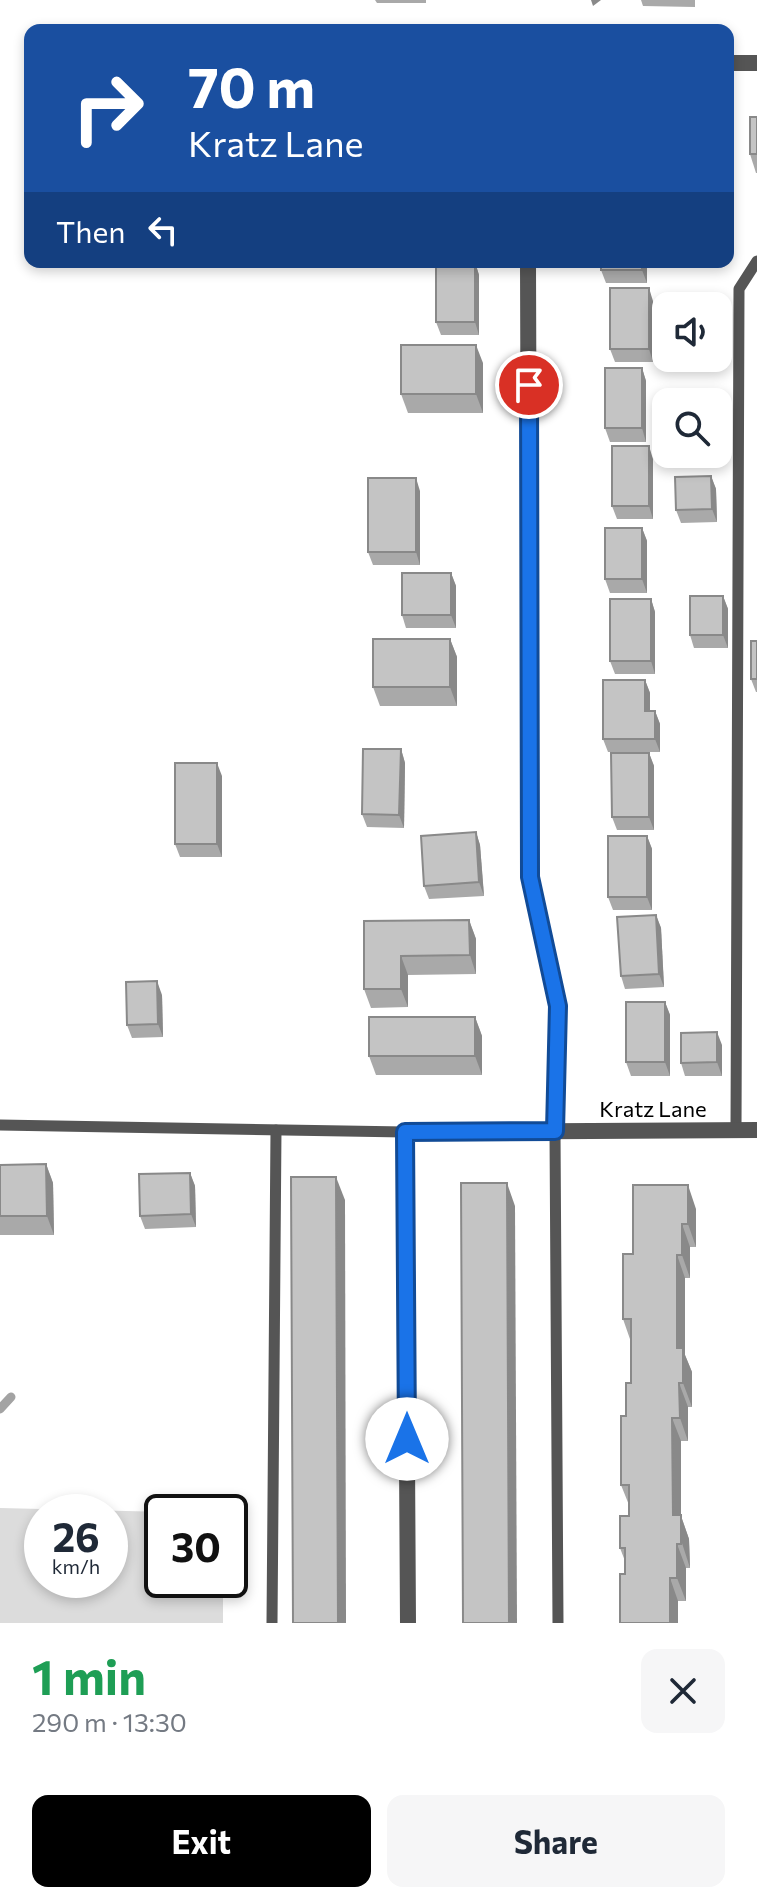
<!DOCTYPE html>
<meta charset="utf-8">
<style>
:root{--surface:#fff;--page:#f6f6f7;--text:#1f2937;--muted:#747a83;--accent:#000}
body{margin:0;font-family:Commissioner,sans-serif;background:var(--page);color:var(--text);height:100vh;display:flex;flex-direction:column;font-size:30px;white-space:nowrap}
*{box-sizing:border-box;margin:0}
p{font-size:26px;color:var(--muted)}
.icon{flex:none;width:44px;height:44px;fill:none;stroke:currentColor;stroke-width:2;stroke-linecap:round;stroke-linejoin:round}
.map{position:relative;height:1623px;overflow:hidden}
.sheet{display:flex;flex-direction:column;background:var(--surface);flex:1}
.sheet>*{flex:none}
.banner{position:absolute;left:24px;top:24px;width:710px;height:244px;border-radius:16px;box-shadow:0 4px 12px #0003;background:#1a4fa0;color:#fff;overflow:hidden}
.fabs{position:absolute;left:652px;top:292px;display:grid;gap:16px}
.fabs a{display:grid;place-items:center;width:80px;height:80px;border-radius:16px;background:var(--surface);box-shadow:0 4px 12px #0003;font-size:40px}
.speed{position:absolute;left:24px;top:1494px;display:flex;gap:16px;font-size:40px;font-weight:700;text-align:center}
.speed>*{display:grid;place-content:center;width:104px;height:104px;border-radius:50%;background:var(--surface);box-shadow:0 4px 12px #0003;line-height:1}
.speed small{font-size:20px;font-weight:400}
.speed .limit{border:4px solid #111;border-radius:12px;background:#fff;color:#111}
.pin{position:absolute;display:grid;place-items:center;width:68px;height:68px;color:#fff;margin:-34px;border:4px solid #fff;border-radius:50%;box-shadow:0 2px 8px #0007}
.me{position:absolute;width:88px;margin:-44px;rotate:0deg;stroke-linejoin:round;filter:drop-shadow(0 0 6px #0008)}
.turn{display:flex;align-items:center;gap:28px;height:168px;padding:0 32px;font-size:36px}
.turn .icon{width:104px;height:104px;stroke-width:2.5}
.turn b{display:block;font-size:56px;line-height:68px}
.then{display:flex;align-items:center;height:76px;padding:0 32px;background:#0003;gap:16px;font-size:30px}
.round{display:grid;place-items:center;flex:none;width:84px;height:84px;border-radius:16px;background:var(--page)}
.head{display:flex;align-items:center;justify-content:space-between;height:136px;padding:0 32px}
h1{font-size:48px;font-weight:700;line-height:60px;color:#1e9e55}
.primary-button{display:flex;gap:16px;margin-top:auto;padding:16px 32px}
.primary-button a{flex:1;height:92px;border-radius:16px;background:var(--accent);color:#fff;font-size:32px;font-weight:700;line-height:92px;text-align:center}
.primary-button a+a{background:var(--page);color:var(--text)}
.map>svg:first-child{display:block}
</style>
<div class="map">
<svg width="757" height="1623" viewBox="0 0 757 1623">
<rect width="100%" height="100%" fill="#fff"/>
<path fill="#dcdcdc" fill-rule="evenodd" d="M 0,1508 L 168,1512 L 162,1512 L 162,1580 L 223,1580 L 223,1623 L 0,1623 ZM 42,1512 L 110,1512 L 110,1580 L 42,1580 Z"/>
<g fill="none" stroke-linecap="round" stroke-linejoin="round">
<polyline stroke="#a3a3a3" stroke-width="9" points="0,1409 11,1397"/>
<g stroke="#555" stroke-width="11">
<polyline points="0,1125 405,1132"/>
<polyline points="736,1129 739,289 757,261"/>
<polyline points="555,1131 558,1623"/>
<polyline points="272,1623 276,1130"/>
</g>
<g stroke="#555" stroke-width="16">
<polyline points="728,63 757,63"/>
<polyline points="528,262 530,877 558,1006 555,1131"/>
<polyline points="408,1623 405,1132 757,1130"/>
</g>
</g>
<g fill="#a9a9a9">
<polygon points="375,0 426,0 426,3 377,3"/>
<polygon points="641,0 695,0 695,7 643,6"/>
<polygon points="757,117 757,173 756,173 750,154"/>
<polygon points="475,262 479,275 479,335 441,335 436,322"/>
<polygon points="647,262 647,283 606,283 601,270"/>
<polygon points="653,301 653,362 615,362 610,349"/>
<polygon points="483,363 483,413 408,413 401,394"/>
<polygon points="642,368 646,381 646,442 610,442 605,428"/>
<polygon points="653,459 653,519 617,519 612,506"/>
<polygon points="711,476 716,489 717,522 681,523 676,510"/>
<polygon points="420,491 420,565 373,565 368,552"/>
<polygon points="642,528 647,541 647,593 610,593 605,579"/>
<polygon points="451,573 456,586 456,628 406,628 402,615"/>
<polygon points="723,596 728,609 728,648 694,648 690,635"/>
<polygon points="651,599 655,612 655,674 615,674 610,661"/>
<polygon points="450,639 457,657 457,706 380,706 373,687"/>
<polygon points="757,641 757,692 756,692 751,679"/>
<polygon points="645,680 650,693 650,711 655,711 660,724 660,752 608,752 603,739"/>
<polygon points="401,749 405,763 404,828 367,827 362,814"/>
<polygon points="649,753 654,766 654,830 617,830 612,817"/>
<polygon points="222,776 222,857 180,857 175,844"/>
<polygon points="476,832 480,845 484,896 429,899 424,886"/>
<polygon points="647,836 652,849 652,910 613,910 608,897"/>
<polygon points="656,915 661,928 664,987 625,989 621,976"/>
<polygon points="469,920 476,939 476,974 408,975 408,1007 371,1008 364,989 364,921"/>
<polygon points="162,995 163,1037 132,1038 127,1025"/>
<polygon points="665,1002 670,1015 670,1076 631,1076 626,1062"/>
<polygon points="475,1017 482,1036 482,1075 376,1075 369,1056"/>
<polygon points="722,1045 722,1076 685,1076 681,1063"/>
<polygon points="46,1164 53,1183 54,1235 0,1235 0,1165"/>
<polygon points="190,1173 195,1186 196,1227 145,1229 140,1216"/>
<polygon points="696,1209 696,1247 690,1247 690,1278 685,1278 685,1355 692,1372 692,1407 688,1407 688,1441 681,1441 681,1516 689,1539 690,1568 686,1568 686,1601 678,1601 678,1623 625,1574 625,1561 620,1548 629,1516 629,1505 621,1485 626,1416 631,1383 631,1342 623,1319 633,1254"/>
</g>
<g fill="#898989">
<polygon points="591,0 601,0 593,6"/>
<polygon points="475,262 479,275 479,335 475,322"/>
<polygon points="642,262 647,262 647,283 642,270"/>
<polygon points="649,288 653,301 653,362 649,349"/>
<polygon points="476,345 483,363 483,413 476,394"/>
<polygon points="642,368 646,381 646,442 642,428"/>
<polygon points="649,446 653,459 653,519 649,506"/>
<polygon points="711,476 716,489 717,522 712,509"/>
<polygon points="416,478 420,491 420,565 416,552"/>
<polygon points="642,528 647,541 647,593 642,579"/>
<polygon points="451,573 456,586 456,628 451,615"/>
<polygon points="723,596 728,609 728,648 723,635"/>
<polygon points="651,599 655,612 655,674 651,661"/>
<polygon points="450,639 457,657 457,706 450,687"/>
<polygon points="645,680 650,693 650,724 645,711"/>
<polygon points="655,711 660,724 660,752 655,739"/>
<polygon points="401,749 405,763 404,828 399,815"/>
<polygon points="649,753 654,766 654,830 649,817"/>
<polygon points="217,763 222,776 222,857 217,844"/>
<polygon points="476,832 480,845 484,896 479,882"/>
<polygon points="647,836 652,849 652,910 647,897"/>
<polygon points="656,915 661,928 664,987 659,974"/>
<polygon points="469,920 476,939 476,974 470,955"/>
<polygon points="401,956 408,975 408,1007 401,989"/>
<polygon points="157,981 162,995 163,1037 158,1024"/>
<polygon points="665,1002 670,1015 670,1076 665,1062"/>
<polygon points="475,1017 482,1036 482,1075 475,1056"/>
<polygon points="717,1032 722,1045 722,1076 717,1062"/>
<polygon points="46,1164 53,1183 54,1235 47,1216"/>
<polygon points="190,1173 195,1186 196,1227 191,1214"/>
<polygon points="336,1177 345,1200 346,1623 338,1623"/>
<polygon points="507,1183 515,1206 517,1623 509,1623"/>
<polygon points="688,1185 696,1209 696,1247 688,1224"/>
<polygon points="682,1224 690,1247 690,1278 682,1255"/>
<polygon points="677,1255 685,1278 685,1355 692,1372 692,1407 683,1383 677,1348"/>
<polygon points="679,1383 688,1407 688,1441 680,1418"/>
<polygon points="672,1418 681,1441 681,1516 689,1539 690,1568 673,1515"/>
<polygon points="677,1544 686,1568 686,1601 677,1578"/>
<polygon points="670,1578 678,1601 678,1623 670,1623"/>
</g>
<g fill="#c4c4c4" stroke="#898989" stroke-width="2">
<rect x="750" y="117" width="7" height="37"/>
<rect x="436" y="262" width="39" height="60"/>
<rect x="601" y="262" width="41" height="8"/>
<rect x="610" y="288" width="39" height="61"/>
<rect x="401" y="345" width="75" height="49"/>
<rect x="605" y="368" width="37" height="60"/>
<rect x="612" y="446" width="37" height="60"/>
<polygon points="711,476 712,509 676,510 675,477"/>
<rect x="368" y="478" width="48" height="74"/>
<rect x="605" y="528" width="37" height="51"/>
<rect x="402" y="573" width="49" height="42"/>
<rect x="690" y="596" width="33" height="39"/>
<rect x="610" y="599" width="41" height="62"/>
<rect x="373" y="639" width="77" height="48"/>
<rect x="751" y="641" width="6" height="38"/>
<polygon points="603,680 645,680 645,711 655,711 655,739 603,739"/>
<polygon points="363,749 401,749 399,815 362,814"/>
<polygon points="611,753 649,753 649,817 612,817"/>
<rect x="175" y="763" width="42" height="81"/>
<polygon points="476,832 479,882 424,886 421,836"/>
<rect x="608" y="836" width="39" height="61"/>
<polygon points="656,915 659,974 621,976 617,917"/>
<polygon points="469,920 470,955 401,956 401,989 364,989 364,921"/>
<polygon points="157,981 158,1024 127,1025 126,982"/>
<rect x="626" y="1002" width="39" height="60"/>
<rect x="369" y="1017" width="106" height="39"/>
<polygon points="717,1032 717,1062 681,1063 681,1033"/>
<polygon points="46,1164 47,1216 0,1216 0,1165"/>
<polygon points="190,1173 191,1214 140,1216 139,1174"/>
<polygon points="291,1177 336,1177 338,1623 293,1623"/>
<polygon points="461,1183 507,1183 509,1623 463,1623"/>
<polygon points="633,1185 688,1185 688,1224 682,1224 682,1255 677,1255 677,1348 683,1348 683,1383 679,1383 680,1418 672,1418 673,1515 681,1515 681,1544 677,1544 677,1578 670,1578 670,1623 620,1623 620,1574 625,1574 625,1548 620,1548 620,1516 629,1516 629,1485 621,1485 621,1416 626,1416 626,1383 631,1383 631,1319 623,1319 623,1254 633,1254"/>
</g>
<g fill="none" stroke-linecap="round" stroke-linejoin="round">
<g stroke="#114b97" stroke-width="20">
<polyline id="route" points="407,1439 405,1132 555,1131 558,1006 530,877 529,385"/>
</g>
<use href="#route" stroke="#1a73e8" stroke-width="14"/>
</g>
<g text-anchor="middle" dominant-baseline="central" stroke-width="8" stroke-linejoin="round" paint-order="stroke">
<g font-size="22" fill="#000" stroke="#fff">
<text x="653" y="1108">Kratz Lane</text>
</g>
</g>
</svg>
<div class="fabs">
<a><svg class="icon" aria-label="sound" viewBox="0 0 24 24"><path d="M4 9h4l5-4v14l-5-4H4zM17 9q2 3 0 6"/></svg></a>
<a><svg class="icon" aria-label="search" viewBox="0 0 24 24"><circle cx="10" cy="10" r="6"/><path d="M15 15l6 6"/></svg></a>
</div>
<div class="speed"><div>26<small>km/h</small></div><div class="limit">30</div></div>
<div class="pin" style="left:529px;top:385px;background:#d93025"><svg class="icon" aria-label="arrive" viewBox="0 0 24 24"><path d="M6 21V4h12l-3 4 3 4H6"/></svg></div>
<svg class="me" style="left:407px;top:1439px" viewBox="-20 -20 40 40"><circle r="19" fill="#fff"/><path d="M0-13L10 11 0 6-10 11z" fill="#1a73e8"/></svg>
<div class="banner">
<div class="turn"><svg class="icon" aria-label="right" viewBox="0 0 24 24"><path d="M7 20v-9h11M14 6l5 5-5 5"/></svg><div><b>70 m</b>Kratz Lane</div></div>
<div class="then">Then<svg class="icon" aria-label="left" viewBox="0 0 24 24"><path d="M17 20v-9H6M10 6l-5 5 5 5"/></svg></div>
</div>
</div>
<section class="sheet">
<div class="head"><div><h1>1 min</h1><p>290 m · 13:30</p></div><a class="round"><svg class="icon" aria-label="close" viewBox="0 0 24 24"><path d="M6 6l12 12M18 6L6 18"/></svg></a></div>
<div class="primary-button"><a>Exit</a><a>Share</a></div>
</section>
